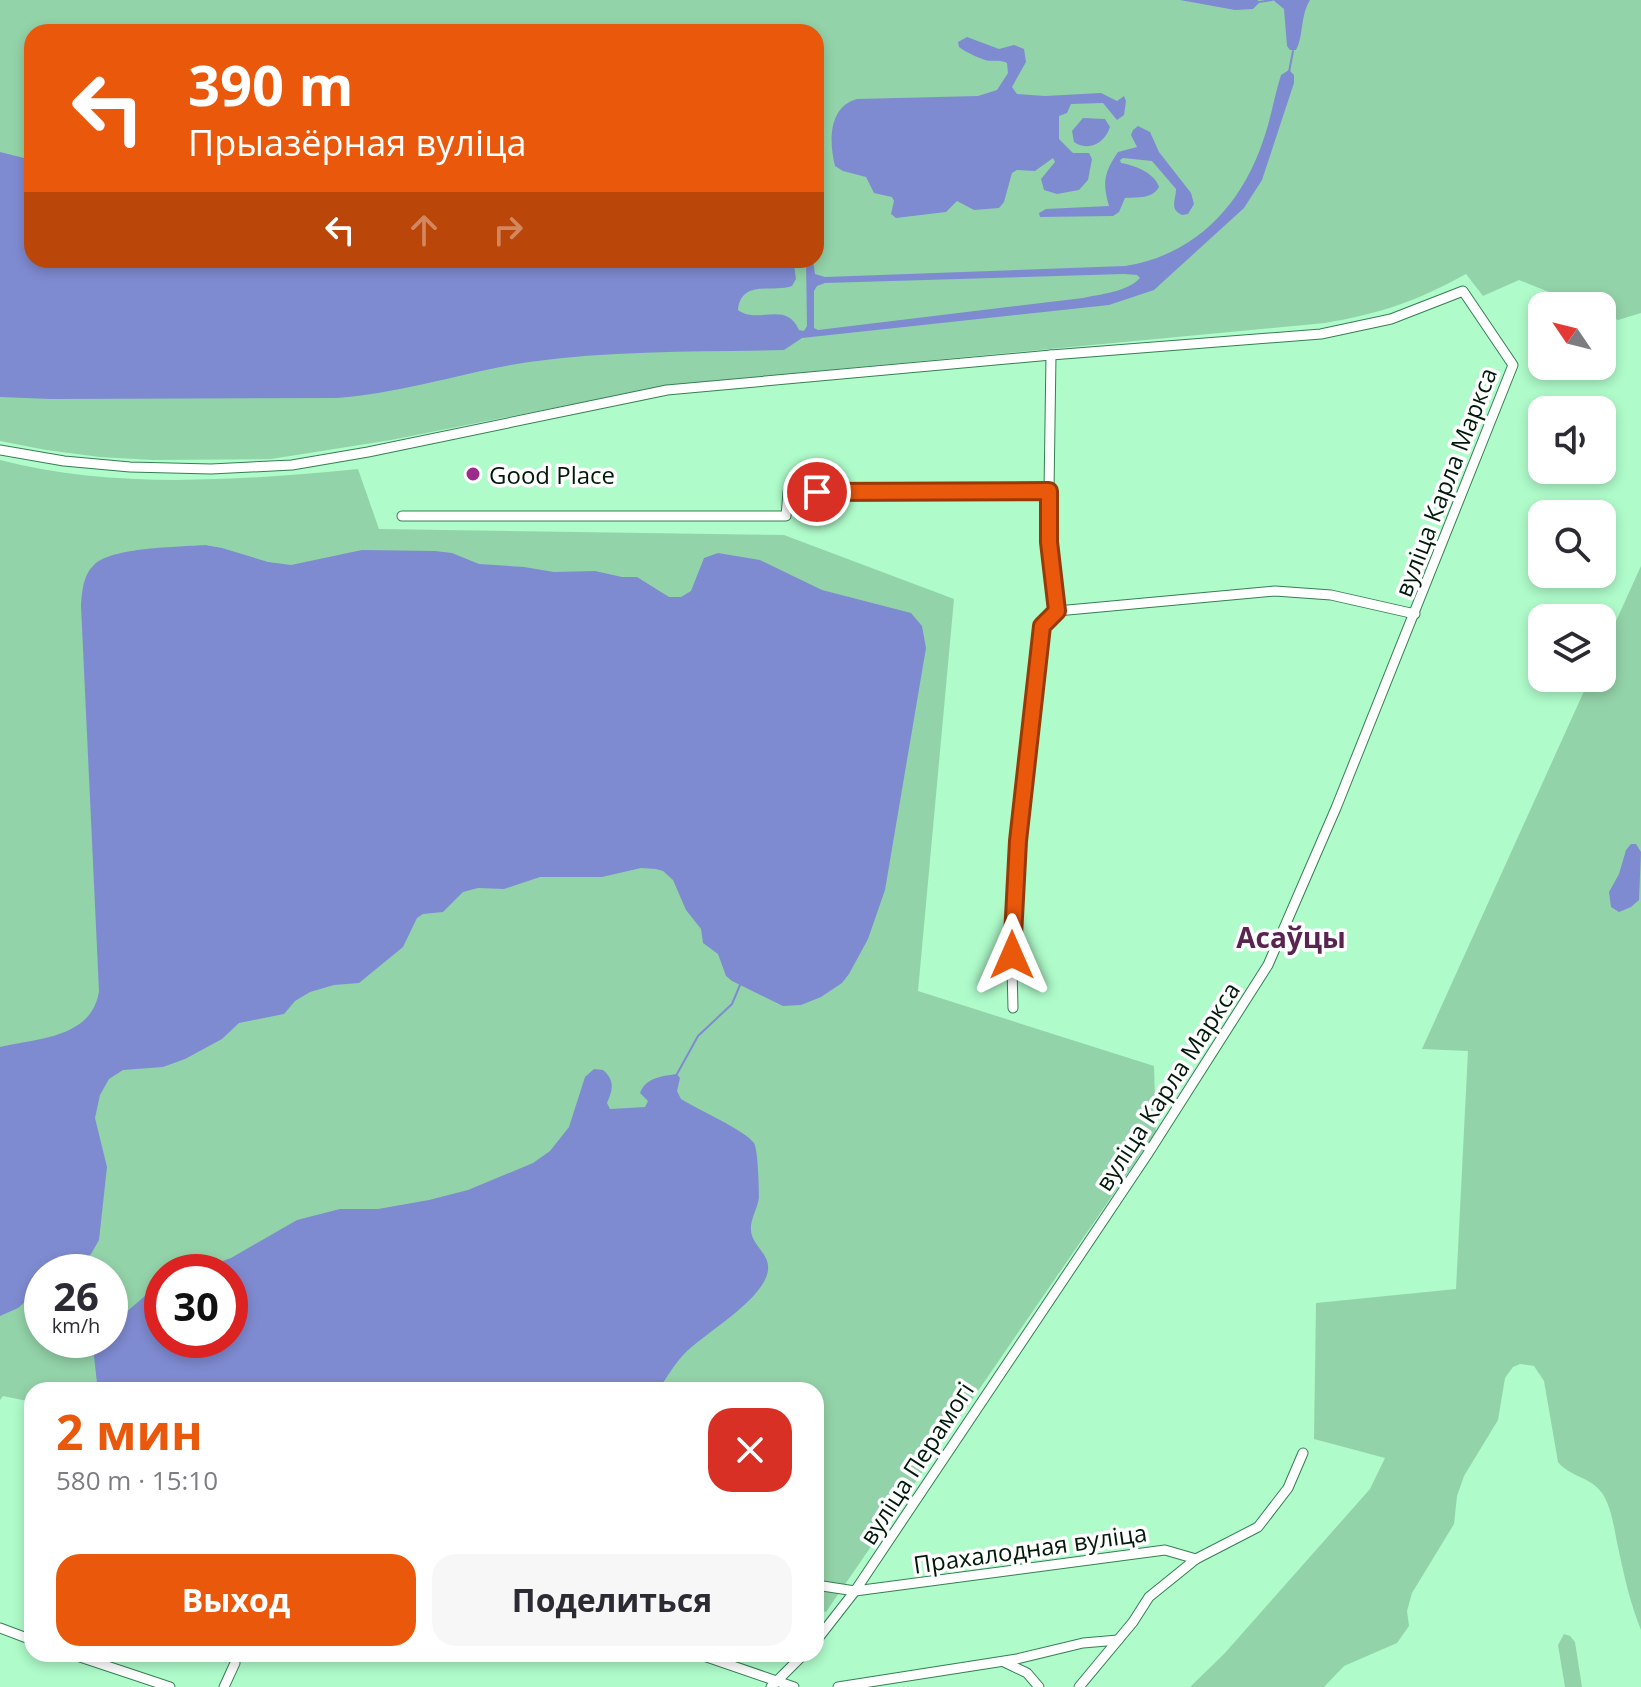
<!DOCTYPE html>
<html lang="ru">
<meta charset="utf-8">
<style>
:root{--surface:#fff;--page:#f7f7f7;--text:#2b2b33;--muted:#7c7c81;--accent:#ea580c}
body{margin:0;font-family:"Open Sans",sans-serif;background:var(--page);color:var(--text);height:100vh;display:flex;flex-direction:column;font-size:30px;white-space:nowrap}
*{box-sizing:border-box;margin:0}
p{font-size:26px;color:var(--muted)}
.icon{flex:none;width:44px;height:44px;fill:none;stroke:currentColor;stroke-width:2;stroke-linecap:round;stroke-linejoin:round}
.map{position:relative;flex:1;overflow:hidden}
.drawer{position:absolute;left:24px;top:1382px;width:800px;height:280px;display:flex;flex-direction:column;background:var(--surface);border-radius:24px;box-shadow:0 4px 12px #0003}
.drawer>*{flex:none}
.top-card{position:absolute;left:24px;top:24px;width:800px;height:244px;border-radius:24px;box-shadow:0 4px 12px #0003;background:#ea580c;color:#fff;overflow:hidden}
.needle{width:52px;rotate:305deg}
.tools{position:absolute;left:1528px;top:292px;display:grid;gap:16px}
.tools a{display:grid;place-items:center;width:88px;height:88px;border-radius:16px;background:var(--surface);box-shadow:0 4px 12px #0003;font-size:40px}
.speed{position:absolute;left:24px;top:1254px;display:flex;gap:16px;font-size:40px;font-weight:700;text-align:center}
.speed>*{display:grid;place-content:center;width:104px;height:104px;border-radius:50%;background:var(--surface);box-shadow:0 4px 12px #0003;line-height:1}
.speed small{font-size:20px;font-weight:400}
.speed .limit{border:12px solid #d22;background:#fff;color:#111}
.pin{position:absolute;display:grid;place-items:center;width:68px;height:68px;color:#fff;margin:-34px;border:4px solid #fff;border-radius:50%;box-shadow:0 2px 8px #0007}
.me{position:absolute;width:88px;margin:-44px;rotate:0deg;stroke-linejoin:round;filter:drop-shadow(0 0 6px #0008)}
.turn{display:flex;align-items:center;gap:28px;height:168px;padding:0 32px;font-size:36px}
.turn .icon{width:104px;height:104px;stroke-width:2.5}
.turn b{display:block;font-size:56px;line-height:68px}
.lanes{display:flex;align-items:center;height:76px;padding:0 32px;background:#0003;justify-content:center;gap:40px;direction:ltr}
.lanes .off{opacity:.35}
.round{display:grid;place-items:center;flex:none;width:84px;height:84px;border-radius:24px;background:var(--page)}
.headline{display:flex;align-items:center;justify-content:space-between;height:136px;padding:0 32px}
h1{font-size:48px;font-weight:700;line-height:60px;color:var(--accent)}
.action{display:flex;gap:16px;margin-top:auto;padding:16px 32px}
.action a{flex:1;height:92px;border-radius:24px;background:var(--accent);color:#fff;font-size:32px;font-weight:700;line-height:92px;text-align:center}
.action a+a{background:var(--page);color:var(--text)}
.map>svg:first-child{display:block}
</style>
<div class="map">
<svg width="1641" height="1687" viewBox="0 0 1641 1687">
<rect width="100%" height="100%" fill="#affbca"/>
<g fill="#93d3a9" fill-rule="evenodd">
<path d="M 0,0 L 1641,0 L 1641,313 L 1618,320 L 1602,313 L 1602,306 L 1584,306 L 1519,280 L 1483,296 L 1466,274 C 1415,302 1382,313 1325,323 L 670,385 L 391,440 L 271,459 L 153,460 L 100,457 L 46,450 L 0,441 ZM 32,32 L 816,32 L 816,260 L 32,260 Z"/>
<path d="M 0,460 C 113,490 244,480 358,469 L 379,529 L 784,535 L 954,599 L 918,991 L 1154,1066 L 1156,1132 L 826,1612 L 816,1609 L 816,1390 L 32,1390 L 32,1402 L 3,1396 L 0,1400 ZM 42,1272 L 110,1272 L 110,1340 L 42,1340 ZM 162,1272 L 230,1272 L 230,1340 L 162,1340 Z"/>
<path d="M 1641,566 L 1641,1630 C 1630,1603 1624,1575 1618,1547 C 1614,1529 1612,1508 1602,1493 C 1591,1477 1570,1477 1558,1462 L 1544,1381 L 1534,1366 L 1520,1364 L 1513,1367 L 1505,1378 L 1498,1420 L 1464,1476 L 1457,1496 L 1454,1524 L 1412,1593 L 1407,1611 L 1409,1626 L 1397,1643 L 1344,1666 L 1324,1687 L 1190,1687 L 1224,1654 L 1370,1489 L 1385,1458 L 1314,1439 L 1316,1303 L 1456,1289 L 1468,1051 L 1422,1049 L 1590,678 L 1602,678 L 1602,652 Z"/>
<polygon points="1564,1634 1570,1636 1575,1642 1582,1687 1565,1687 1558,1645"/>
</g>
<g fill="#7f8bd1" fill-rule="evenodd">
<polygon points="1180,0 1258,0 1259,3 1253,9 1235,10"/>
<path d="M 1273,0 L 1310,0 C 1300,16 1304,35 1296,50 L 1290,50 L 1287,46 L 1284,9 Z"/>
<path d="M 967,37 L 999,49 L 1014,45 L 1024,49 L 1026,62 L 1012,87 L 1017,94 L 1045,96 L 1101,93 L 1117,101 L 1124,96 L 1126,101 L 1124,115 L 1117,120 L 1103,103 L 1071,104 L 1067,113 L 1059,116 L 1059,139 L 1073,153 L 1089,153 L 1092,159 L 1088,180 L 1079,190 L 1057,194 L 1044,190 L 1041,179 L 1055,162 L 1053,158 L 1035,171 L 1017,170 L 1012,173 L 1004,202 L 999,208 L 974,210 L 957,201 L 946,212 L 896,218 L 891,214 L 894,201 L 892,197 L 874,193 L 866,177 L 843,171 L 835,166 C 829,142 828,107 857,99 L 978,96 L 997,90 L 1008,73 L 1007,63 C 999,59 993,62 985,60 C 977,57 965,52 959,47 L 958,42 Z"/>
<path d="M 1289,70 L 1294,75 L 1294,83 L 1262,180 L 1244,208 L 1154,290 L 1109,305 L 802,338 L 784,350 C 699,352 613,350 529,362 C 464,372 403,393 337,398 L 51,399 L 0,397 L 0,152 L 32,160 L 32,260 L 796,260 L 794,265 L 796,279 L 792,286 C 773,293 741,279 738,310 C 758,325 786,300 799,330 L 804,331 L 807,326 L 806,260 L 813,260 L 815,274 L 825,277 L 1125,266 C 1195,255 1241,206 1263,141 C 1271,119 1274,97 1281,75 ZM 1124,274 L 1137,275 L 1140,278 C 1127,292 1101,294 1083,298 L 818,330 L 814,328 L 814,291 L 817,286 L 825,283 Z"/>
<path d="M 1083,118 L 1105,119 L 1110,127 C 1105,143 1089,152 1074,142 L 1072,131 Z"/>
<path d="M 1138,126 L 1150,132 L 1159,152 L 1191,193 L 1194,204 L 1188,214 L 1182,215 C 1169,209 1176,200 1176,189 L 1152,161 L 1123,158 L 1120,160 L 1121,163 C 1134,165 1155,173 1159,187 C 1152,199 1138,197 1125,198 L 1119,212 L 1113,216 L 1040,217 L 1039,213 L 1046,209 L 1109,206 C 1103,183 1103,174 1118,152 L 1137,147 L 1131,135 L 1133,130 Z"/>
<path d="M 205,545 L 222,548 L 268,562 L 291,565 L 362,550 L 435,551 L 452,553 L 479,564 L 524,567 L 554,572 L 595,571 L 622,577 L 637,577 L 669,597 L 681,597 L 691,591 L 704,558 L 718,553 L 760,560 L 822,590 L 911,613 L 922,626 L 926,648 L 885,890 L 868,939 L 849,974 L 842,983 L 821,997 L 801,1005 L 783,1006 L 732,981 L 726,976 L 718,954 L 703,943 L 701,929 L 686,910 L 673,880 L 663,871 L 656,869 L 641,868 L 602,877 L 540,877 L 504,889 L 478,888 L 463,892 L 443,912 L 423,914 L 417,918 L 403,947 L 359,983 L 334,985 L 310,992 L 295,1001 L 284,1014 L 239,1023 L 222,1039 L 185,1059 L 163,1067 L 123,1070 L 109,1079 L 100,1095 L 95,1118 L 107,1167 L 99,1240 L 91,1254 L 78,1263 L 56,1272 L 42,1272 L 40,1289 L 18,1308 L 0,1316 L 0,1047 C 39,1038 92,1038 99,991 L 81,606 C 82,592 83,575 94,565 C 111,547 179,547 205,545 Z"/>
<polygon points="1631,844 1636,844 1641,852 1639,900 1631,907 1619,912 1611,907 1609,892 1619,874 1626,850"/>
<path d="M 594,1069 L 603,1070 C 615,1080 613,1090 607,1103 L 610,1109 L 645,1107 L 648,1101 L 640,1093 C 646,1077 663,1076 677,1074 L 680,1078 L 677,1091 L 681,1099 C 697,1109 746,1131 754,1143 C 758,1149 759,1188 759,1197 C 758,1207 752,1216 751,1226 C 749,1245 770,1252 768,1270 C 765,1298 707,1332 687,1351 C 676,1362 667,1376 659,1390 L 104,1390 L 97,1383 L 94,1356 L 97,1341 L 110,1340 L 110,1326 L 160,1283 L 162,1340 L 230,1340 L 230,1272 L 192,1272 L 231,1258 L 297,1220 L 340,1209 L 378,1209 L 429,1200 L 468,1190 L 533,1163 L 550,1151 L 569,1127 L 585,1077 Z"/>
</g>
<g fill="none" stroke-linecap="round" stroke-linejoin="round">
<g stroke="#7f8bd1" stroke-width="2">
<polyline points="1259,2 1272,0"/>
<polyline points="1289,72 1293,51"/>
<polyline points="677,1074 698,1036 732,1004 740,985"/>
</g>
<g stroke="#347f54" stroke-width="11">
<g id="minor">
<polyline points="0,450 64,461 130,467 211,469 292,465 368,452 667,390 1051,355 1321,334 1391,319 1463,291 1513,365 1336,808 1268,965 1147,1155 855,1591 816,1641"/>
<polyline points="1049,491 1051,355"/>
<polyline points="402,516 786,516 788,492 1049,491 1049,542 1057,611 1042,626 1018,841 1011,928 1013,1008"/>
<polyline points="1057,611 1275,591 1331,595 1415,614"/>
<polyline points="816,1585 855,1591 1165,1550 1196,1559 1258,1527 1288,1488 1303,1453"/>
<polyline points="0,1628 32,1640"/>
<polyline points="71,1654 170,1687"/>
<polyline points="698,1654 794,1687"/>
<polyline points="1004,1662 1027,1673 1039,1687"/>
<polyline points="224,1687 235,1663"/>
<polyline points="771,1687 804,1654"/>
<polyline points="838,1687 1017,1659 1083,1643 1118,1640"/>
<polyline points="1079,1687 1133,1622 1149,1597 1196,1559"/>
</g>
</g>
<use href="#minor" stroke="#fff" stroke-width="9"/>
</g>
<g fill="none" stroke-linecap="round" stroke-linejoin="round">
<g stroke="#983908" stroke-width="20">
<polyline id="route" points="817,492 1049,491 1049,542 1057,611 1042,626 1018,841 1012,955"/>
</g>
<use href="#route" stroke="#ea580c" stroke-width="14"/>
</g>
<circle fill="#9c2b89" stroke="#fff" stroke-width="3" cx="473" cy="474" r="8"/>
<g text-anchor="middle" dominant-baseline="central" stroke-width="7" stroke-linejoin="round" paint-order="stroke">
<g font-size="24" fill="#001909" stroke="#fff" text-anchor="start">
<text x="489" y="474">Good Place</text>
</g>
<g font-size="24" fill="#001909" stroke="#fff">
<text transform="translate(1445 482) rotate(-69)">вуліца Карла Маркса</text>
<text transform="translate(1167 1086) rotate(-57)">вуліца Карла Маркса</text>
<text transform="translate(916 1463) rotate(-57)">вуліца Перамогі</text>
<text transform="translate(1030 1548) rotate(-8)">Прахалодная вуліца</text>
</g>
<g font-size="28" font-weight="bold" fill="#5a2450" stroke="#fff">
<text x="1291" y="937">Асаўцы</text>
</g>
</g>
</svg>
<div class="tools">
<a><svg class="needle" viewBox="-14 -14 28 28"><path d="M0-13l5 13h-10z" fill="#e53935"/><path d="M0 13l5-13h-10z" fill="#7c7c81"/></svg></a>
<a><svg class="icon" aria-label="sound" viewBox="0 0 24 24"><path d="M4 9h4l5-4v14l-5-4H4zM17 9q2 3 0 6"/></svg></a>
<a><svg class="icon" aria-label="search" viewBox="0 0 24 24"><circle cx="10" cy="10" r="6"/><path d="M15 15l6 6"/></svg></a>
<a><svg class="icon" aria-label="layers" viewBox="0 0 24 24"><path d="M12 4l9 5-9 5-9-5zM3 14l9 5 9-5"/></svg></a>
</div>
<div class="speed"><div>26<small>km/h</small></div><div class="limit">30</div></div>
<div class="pin" style="left:817px;top:492px;background:#d93025"><svg class="icon" aria-label="arrive" viewBox="0 0 24 24"><path d="M6 21V4h12l-3 4 3 4H6"/></svg></div>
<svg class="me" style="left:1012px;top:955px" viewBox="-20 -20 40 40"><path d="M0-17L14 15 0 8-14 15z" fill="#ea580c" stroke="#fff" stroke-width="4"/></svg>
<div class="top-card">
<div class="turn"><svg class="icon" aria-label="left" viewBox="0 0 24 24"><path d="M17 20v-9H6M10 6l-5 5 5 5"/></svg><div><b>390 m</b>Прыазёрная вуліца</div></div>
<div class="lanes"><svg class="icon" aria-label="left" viewBox="0 0 24 24"><path d="M17 20v-9H6M10 6l-5 5 5 5"/></svg><svg class="icon off" aria-label="ahead" viewBox="0 0 24 24"><path d="M12 20V5M6 11l6-6 6 6"/></svg><svg class="icon off" aria-label="right" viewBox="0 0 24 24"><path d="M7 20v-9h11M14 6l5 5-5 5"/></svg></div>
</div>
<section class="drawer">
<div class="headline"><div><h1>2 мин</h1><p>580 m · 15:10</p></div><a class="round" style="background:#d93025;color:#fff"><svg class="icon" aria-label="close" viewBox="0 0 24 24"><path d="M6 6l12 12M18 6L6 18"/></svg></a></div>
<div class="action"><a>Выход</a><a>Поделиться</a></div>
</section>
</div>
